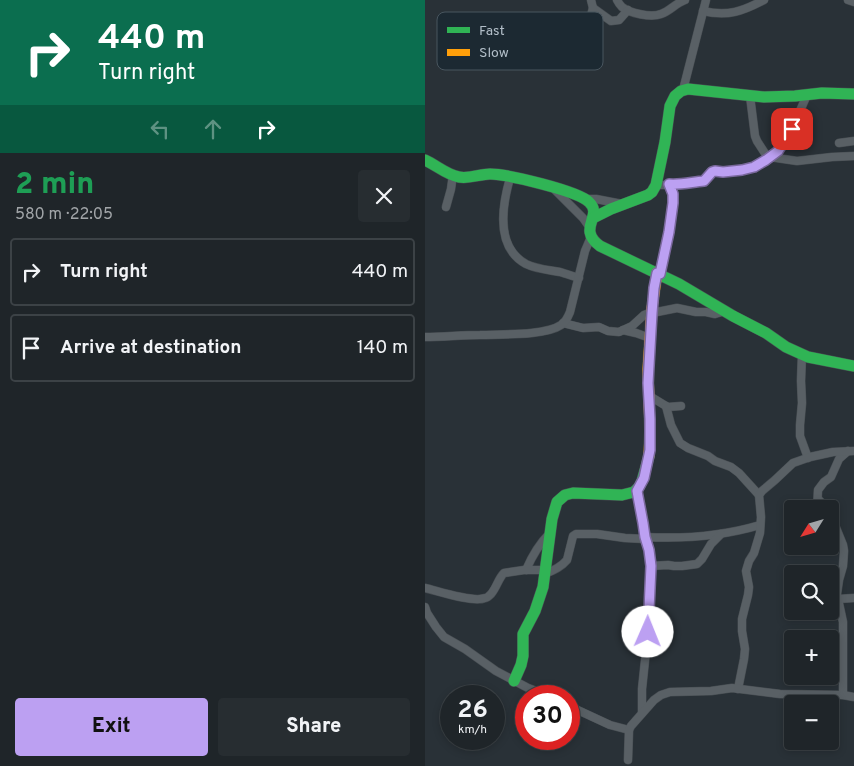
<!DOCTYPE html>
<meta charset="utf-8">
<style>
:root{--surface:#1f2529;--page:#272d31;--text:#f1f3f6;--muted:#a1a5a8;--line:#3c4246;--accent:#bca0f2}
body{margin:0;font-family:Overpass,sans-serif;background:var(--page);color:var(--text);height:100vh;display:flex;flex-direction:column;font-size:19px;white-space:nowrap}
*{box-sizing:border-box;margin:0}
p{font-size:16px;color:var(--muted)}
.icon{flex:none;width:28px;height:28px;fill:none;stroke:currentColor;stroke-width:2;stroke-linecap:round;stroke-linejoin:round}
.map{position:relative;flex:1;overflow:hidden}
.details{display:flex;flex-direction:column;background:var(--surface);width:425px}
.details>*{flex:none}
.top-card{background:#0b6e4f;color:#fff;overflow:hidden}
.needle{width:32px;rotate:233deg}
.buttons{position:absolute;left:359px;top:500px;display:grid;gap:10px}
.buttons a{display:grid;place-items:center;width:55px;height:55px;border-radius:5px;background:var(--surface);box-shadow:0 2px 8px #0003,0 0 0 1px var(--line);font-size:25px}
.speed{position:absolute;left:15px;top:685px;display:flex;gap:10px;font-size:25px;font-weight:700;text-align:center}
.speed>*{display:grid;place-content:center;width:65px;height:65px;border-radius:50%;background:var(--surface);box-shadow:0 2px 8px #0003,0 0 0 1px var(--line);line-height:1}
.speed small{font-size:12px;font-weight:400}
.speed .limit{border:8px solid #d22;background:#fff;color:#111}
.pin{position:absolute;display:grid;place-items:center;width:42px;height:42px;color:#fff;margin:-21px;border-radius:10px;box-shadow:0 2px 8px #0006}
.me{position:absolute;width:55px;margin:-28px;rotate:1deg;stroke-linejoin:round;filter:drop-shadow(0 0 4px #0008)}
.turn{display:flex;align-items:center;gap:18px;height:105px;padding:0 15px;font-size:22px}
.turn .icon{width:65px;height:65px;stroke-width:2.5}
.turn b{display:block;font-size:35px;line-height:42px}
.lanes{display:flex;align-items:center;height:48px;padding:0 15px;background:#0003;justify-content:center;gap:25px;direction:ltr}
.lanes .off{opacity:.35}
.round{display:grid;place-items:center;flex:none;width:52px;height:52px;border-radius:5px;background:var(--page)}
.headline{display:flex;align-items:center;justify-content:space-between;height:85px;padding:0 15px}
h1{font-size:30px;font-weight:800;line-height:38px;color:#1e9e55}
.button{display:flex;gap:10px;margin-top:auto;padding:10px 15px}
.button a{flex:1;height:58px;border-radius:5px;background:var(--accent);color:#111;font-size:20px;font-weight:800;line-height:58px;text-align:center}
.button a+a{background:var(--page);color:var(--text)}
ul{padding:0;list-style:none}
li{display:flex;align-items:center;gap:15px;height:68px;margin:0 10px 8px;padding:0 5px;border:2px solid var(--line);border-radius:5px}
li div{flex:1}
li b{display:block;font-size:19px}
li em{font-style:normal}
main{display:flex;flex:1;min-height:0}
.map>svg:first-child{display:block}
</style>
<main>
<section class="details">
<div class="top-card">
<div class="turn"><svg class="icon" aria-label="right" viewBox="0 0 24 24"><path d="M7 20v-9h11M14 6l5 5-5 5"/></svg><div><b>440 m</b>Turn right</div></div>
<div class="lanes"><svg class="icon off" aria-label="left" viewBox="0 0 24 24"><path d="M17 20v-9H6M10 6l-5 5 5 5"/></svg><svg class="icon off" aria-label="ahead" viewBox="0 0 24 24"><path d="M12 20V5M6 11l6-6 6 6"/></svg><svg class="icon" aria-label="right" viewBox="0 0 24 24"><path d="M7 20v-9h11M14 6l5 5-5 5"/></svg></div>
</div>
<div class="headline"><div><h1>2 min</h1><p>580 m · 22:05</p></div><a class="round"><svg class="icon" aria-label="close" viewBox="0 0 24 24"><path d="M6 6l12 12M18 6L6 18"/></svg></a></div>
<ul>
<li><svg class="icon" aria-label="right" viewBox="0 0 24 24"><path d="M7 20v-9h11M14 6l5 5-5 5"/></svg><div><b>Turn right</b></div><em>440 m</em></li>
<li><svg class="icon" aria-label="arrive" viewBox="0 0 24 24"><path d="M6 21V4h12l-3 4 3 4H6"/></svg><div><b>Arrive at destination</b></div><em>140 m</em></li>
</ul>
<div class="button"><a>Exit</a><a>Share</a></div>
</section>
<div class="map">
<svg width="429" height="766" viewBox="0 0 429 766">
<rect width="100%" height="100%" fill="#293137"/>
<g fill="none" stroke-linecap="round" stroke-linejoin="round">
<g stroke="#474d52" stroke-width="9">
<g id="street">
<path d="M 192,0 C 193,2 195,5 197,7 C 204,13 226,18 236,14 C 245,11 251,3 260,0"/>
<polyline points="423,0 429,2"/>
<polyline points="168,8 186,21 194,20 203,10"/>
<path d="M 278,11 C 303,17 318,11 339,0"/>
<polyline points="165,19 168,8 166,0"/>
<polyline points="258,90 281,0"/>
<polyline points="325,96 330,136 332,141 343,158"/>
<polyline points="414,143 429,141"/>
<polyline points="345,157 372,161 407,157 429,156"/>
<path d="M 85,178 C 77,206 70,247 101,264 C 111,269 124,270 135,272 C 141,274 148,276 154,278"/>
<path d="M 231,185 L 253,185 L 269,182 L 279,181 C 283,178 286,172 291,171 C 293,171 296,172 298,172 C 308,172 320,170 329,167 C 359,156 370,121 382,95"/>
<polyline points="130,190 158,218 165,228"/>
<polyline points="159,199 171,199 197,204"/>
<polyline points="21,207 26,189 28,174"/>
<polyline points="235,275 244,231 247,203 248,194 244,185"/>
<polyline points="227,313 252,308 271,312 281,312 290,314 300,311"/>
<polyline points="138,323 158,328 174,327 183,331 194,332 207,326 219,315 227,312"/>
<polyline points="198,330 211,333 225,338"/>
<path d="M 0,337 C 18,337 37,335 55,335 C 75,334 120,336 136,325 C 141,322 143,317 145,312 L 160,251 L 166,237"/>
<polyline points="377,354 376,381 377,403 375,425 375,436 383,458"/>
<polyline points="223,395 241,406 243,407 256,406"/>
<polyline points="241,406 246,425 255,443 263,448 283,456 290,461 306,467 314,473 334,495"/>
<polyline points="212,491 218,523 220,537 224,550 226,566 223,632 217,689 217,713"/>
<polyline points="393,499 403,509"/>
<polyline points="392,509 393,490 399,482 406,477 414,459 423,451"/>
<polyline points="405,513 418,545 419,551 418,566 414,580 412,594 418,622 418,695"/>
<path d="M 220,537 C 258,539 298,536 335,525"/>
<polyline points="226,566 243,565 249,566 257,566 272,564 277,559 286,544 296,534"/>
<path d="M 101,570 C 107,556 115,543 125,533"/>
<path d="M 119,574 C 128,571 136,567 142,560 L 148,536 L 151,534 L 172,534 L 200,538 L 220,539"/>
<path d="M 0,588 C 13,591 48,603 60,598 C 62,598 65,595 66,594 C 72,587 73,579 79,573 L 99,570 L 120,570"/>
<polyline points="413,599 429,598"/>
<polyline points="0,607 2,613 11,627 19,637 40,649 71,671 103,688 125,696"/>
<polyline points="313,689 319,659 320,649 317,631 317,619 323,595 324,587 321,571 324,561 329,553 335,533 336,517 334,495 337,491 350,480 368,463 385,457 408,452 429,451"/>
<polyline points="144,706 185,725 204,730"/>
<polyline points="203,760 204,730 206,726 229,700 236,695 245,692 286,691 307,688 355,694 418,695 429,697"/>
</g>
</g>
<g stroke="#474d52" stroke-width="12">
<g id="fast">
<path d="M 0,160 C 11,165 22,175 34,177 C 45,179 55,174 65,174 C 82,174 153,191 164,202 C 179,216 151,228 175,246 L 254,284 L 308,316 L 341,333 L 361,347 L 383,357 L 429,366"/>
<polyline points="168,218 186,209 223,195 227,192 231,185 240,142 245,106 250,96 256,91 263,89 339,97 370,96 397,93 429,94"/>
<polyline points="89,681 96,665 98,656 98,634 110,611 118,587 127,519 132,502 140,495 148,493 197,495 209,492 214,487 217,481 224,456"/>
</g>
</g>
<g stroke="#474d52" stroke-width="12">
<polyline id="slow" points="224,456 225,431 223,369 227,308 232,273"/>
</g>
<use href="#street" stroke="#596065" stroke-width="8"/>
<use href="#fast" stroke="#30b455" stroke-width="11"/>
<use href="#slow" stroke="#ff9f0a" stroke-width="11"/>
</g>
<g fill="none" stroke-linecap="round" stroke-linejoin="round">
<g stroke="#7a689d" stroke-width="12">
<path id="route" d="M 223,632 L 226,566 L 224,550 L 220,537 L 218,523 L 212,491 L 219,478 L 225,450 L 225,419 L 223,383 L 227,313 L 229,288 L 232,273 L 235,274 L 244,232 L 248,203 L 248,194 L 244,184 C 256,185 267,182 279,181 L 287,172 L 290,171 L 298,172 L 317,170 L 329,167 L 341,160 L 353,151 L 367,129"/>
</g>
<use href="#route" stroke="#bca0f2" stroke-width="9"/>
</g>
<rect x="12" y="12" width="166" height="58" rx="8" fill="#1c2932" stroke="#49565f" stroke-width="1"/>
<rect x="22" y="27" width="23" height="6" fill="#30b455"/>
<rect x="22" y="49" width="23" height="7" fill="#ff9f0a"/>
<g font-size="14" fill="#b2bec8">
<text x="54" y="35">Fast</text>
<text x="54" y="57">Slow</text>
</g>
</svg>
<div class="buttons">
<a><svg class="needle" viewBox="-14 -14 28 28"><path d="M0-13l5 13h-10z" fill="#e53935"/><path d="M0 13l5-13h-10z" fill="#a1a5a8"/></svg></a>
<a><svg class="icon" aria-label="search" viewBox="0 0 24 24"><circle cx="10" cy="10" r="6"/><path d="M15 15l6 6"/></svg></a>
<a>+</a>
<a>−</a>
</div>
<div class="speed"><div>26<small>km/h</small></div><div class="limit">30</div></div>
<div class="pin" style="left:367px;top:129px;background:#d93025"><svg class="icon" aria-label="arrive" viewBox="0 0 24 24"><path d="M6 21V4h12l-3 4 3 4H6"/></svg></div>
<svg class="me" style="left:223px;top:632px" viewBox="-20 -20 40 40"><circle r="19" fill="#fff"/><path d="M0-13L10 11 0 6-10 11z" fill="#bca0f2"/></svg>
</div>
</main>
